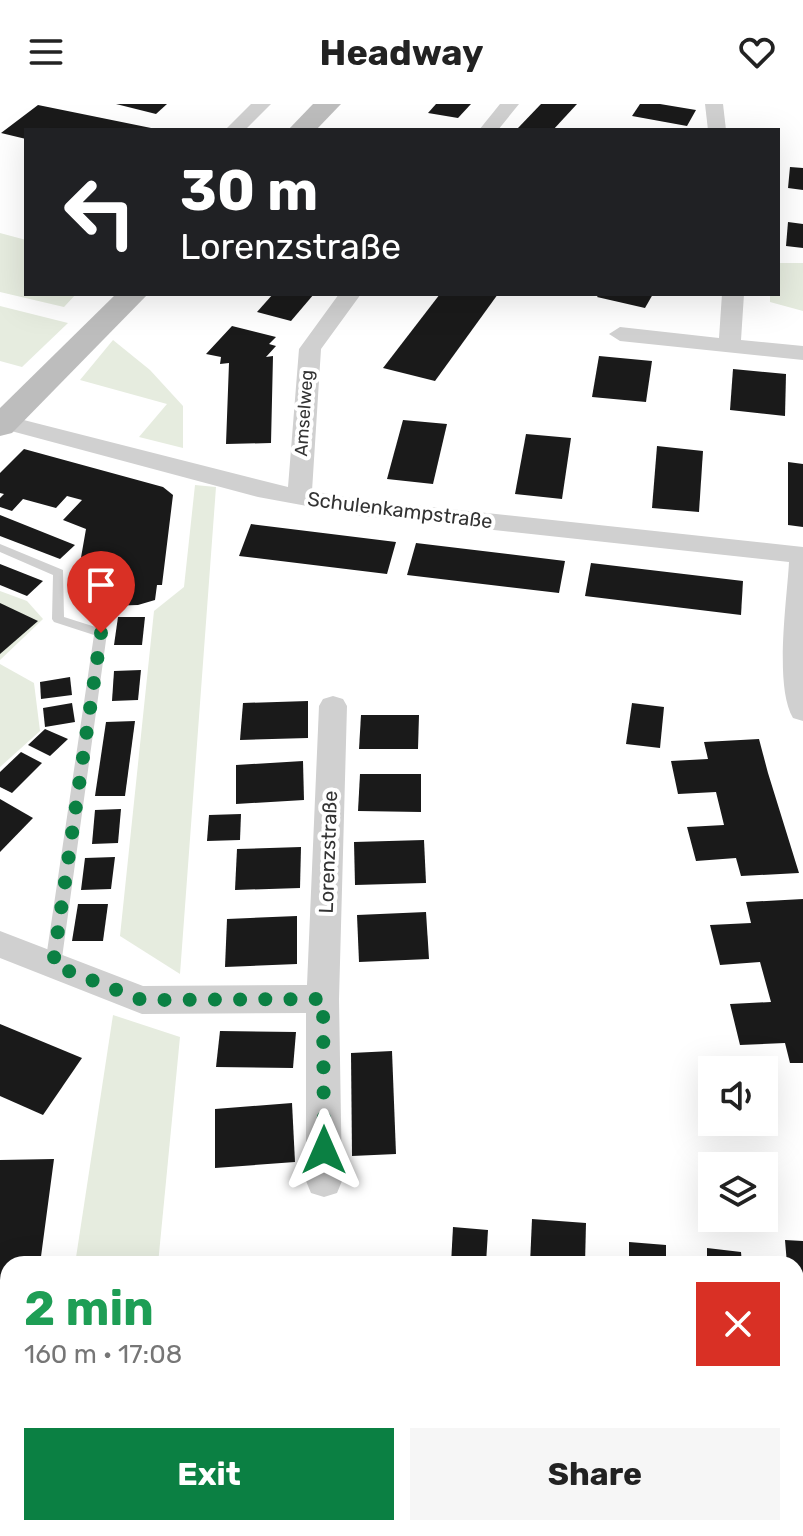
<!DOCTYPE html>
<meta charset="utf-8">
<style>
:root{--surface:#fff;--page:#f6f6f6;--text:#222;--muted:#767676;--accent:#0b8043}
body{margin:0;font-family:Rubik,sans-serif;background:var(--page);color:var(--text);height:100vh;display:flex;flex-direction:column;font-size:30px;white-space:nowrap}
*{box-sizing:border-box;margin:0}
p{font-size:26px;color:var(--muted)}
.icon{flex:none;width:44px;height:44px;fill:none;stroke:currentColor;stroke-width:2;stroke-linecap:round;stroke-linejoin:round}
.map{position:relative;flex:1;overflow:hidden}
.drawer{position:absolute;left:0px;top:1152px;width:804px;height:280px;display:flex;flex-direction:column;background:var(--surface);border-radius:24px 24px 0 0;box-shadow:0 8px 32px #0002}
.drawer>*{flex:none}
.top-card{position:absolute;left:24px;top:24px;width:756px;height:168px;border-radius:0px;box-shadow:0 8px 32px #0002;background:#202124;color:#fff;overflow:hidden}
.controls{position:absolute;left:698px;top:952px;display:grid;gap:16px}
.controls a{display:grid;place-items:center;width:80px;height:80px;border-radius:0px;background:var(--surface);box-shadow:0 8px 32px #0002;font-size:40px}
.pin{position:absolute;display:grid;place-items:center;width:68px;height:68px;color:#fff;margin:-82px -34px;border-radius:50% 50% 50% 0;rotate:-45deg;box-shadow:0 0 8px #0007}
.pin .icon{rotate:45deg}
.me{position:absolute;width:88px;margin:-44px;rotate:0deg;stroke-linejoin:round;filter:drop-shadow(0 0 6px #0008)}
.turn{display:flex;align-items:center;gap:28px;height:168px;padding:0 24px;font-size:36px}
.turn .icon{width:104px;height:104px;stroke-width:2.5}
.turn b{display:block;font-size:56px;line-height:68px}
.round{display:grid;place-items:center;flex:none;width:84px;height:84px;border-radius:0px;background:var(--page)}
.summary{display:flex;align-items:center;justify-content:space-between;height:136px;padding:0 24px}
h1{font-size:48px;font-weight:700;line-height:60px;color:#1e9e55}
.primary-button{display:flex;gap:16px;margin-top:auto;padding:16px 24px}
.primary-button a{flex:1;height:92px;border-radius:0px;background:var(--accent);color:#fff;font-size:32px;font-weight:700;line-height:92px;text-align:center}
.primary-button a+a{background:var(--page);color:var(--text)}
header{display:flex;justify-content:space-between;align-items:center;height:104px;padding:0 24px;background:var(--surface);font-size:36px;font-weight:700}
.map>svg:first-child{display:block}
</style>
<header><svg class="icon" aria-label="menu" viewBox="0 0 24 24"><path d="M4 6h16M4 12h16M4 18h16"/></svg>Headway<svg class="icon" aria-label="heart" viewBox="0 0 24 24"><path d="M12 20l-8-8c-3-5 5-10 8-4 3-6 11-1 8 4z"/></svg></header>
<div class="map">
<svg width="803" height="1432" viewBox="0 0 803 1432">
<rect width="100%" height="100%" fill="#fff"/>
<g fill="#e6ecdf">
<polygon points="0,129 26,136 26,190 76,190 64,203 0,188"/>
<polygon points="778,159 803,159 803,207 770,198 770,190 778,190"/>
<polygon points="0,202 68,219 22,263 0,257"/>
<polygon points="113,236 150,266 183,302 183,344 139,333 167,300 80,276"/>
<polygon points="195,381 216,383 180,870 120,832 154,507 184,483"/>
<polygon points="0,487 27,497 43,515 0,556"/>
<polygon points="0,560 34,579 40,627 0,663"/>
<polygon points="113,911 180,933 158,1160 75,1160"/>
<polygon points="8,1270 8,1424 44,1424 43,1432 0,1432 0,1271"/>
<polygon points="796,1292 803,1293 803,1432 753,1432 752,1424 796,1424"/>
<polygon points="46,1424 133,1424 132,1432 45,1432"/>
</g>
<g fill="#1a1a1a">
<polygon points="116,0 167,0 156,10"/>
<polygon points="436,0 471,0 458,14 428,9"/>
<polygon points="541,0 577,0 553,26 518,24"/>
<polygon points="640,0 660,0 696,6 687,22 632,12"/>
<polygon points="38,1 156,25 156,26 26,26 26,35 1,29"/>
<polygon points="790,63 803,64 803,86 788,84"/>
<polygon points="788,118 803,120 803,144 786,142"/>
<polygon points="273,190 314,190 291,217 257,208"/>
<polygon points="440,190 498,190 435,277 383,264"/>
<polygon points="599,190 653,190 645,204 597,193"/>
<polygon points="232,222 276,233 269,240 276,242 266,253 273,252 271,339 226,340 229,259 220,260 221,253 206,250"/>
<polygon points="599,252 652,257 646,298 592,293"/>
<polygon points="733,265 786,270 785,312 730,306"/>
<polygon points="403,316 447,320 433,380 387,375"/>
<polygon points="526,330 571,334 562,395 515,390"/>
<polygon points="657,342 703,347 699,408 652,404"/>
<polygon points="24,345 163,383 173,391 162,481 157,481 155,496 138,501 77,503 81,482 76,482 86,425 63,416 82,396 67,392 56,404 23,395 12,407 0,403 0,394 4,390 0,389 0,369"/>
<polygon points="788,358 803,360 803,423 788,421"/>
<polygon points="0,411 75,441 60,455 0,432"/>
<polygon points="251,420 323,429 396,438 387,470 239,452"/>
<polygon points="416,439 565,457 559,489 407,471"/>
<polygon points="591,459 743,477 741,511 585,492"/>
<polygon points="0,460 43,477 27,492 0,481"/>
<polygon points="0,499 38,517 0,550"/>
<polygon points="118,513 145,513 142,541 114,541"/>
<polygon points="141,566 138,596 112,597 114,567"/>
<polygon points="70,573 72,591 41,595 40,578"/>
<polygon points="308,597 308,634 240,636 243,599"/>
<polygon points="72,599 75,618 45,623 43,604"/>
<polygon points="632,599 664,603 660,644 626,640"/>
<polygon points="361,611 419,611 418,645 359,645"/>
<polygon points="135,617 125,692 95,692 106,618"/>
<polygon points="45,625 68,635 50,652 28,641"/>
<polygon points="759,635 768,669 799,769 741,772 736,754 696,757 687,723 724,721 716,688 678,690 671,657 708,655 704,638"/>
<polygon points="21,648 42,659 12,689 0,683 0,668"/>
<polygon points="303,657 304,696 236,700 236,661"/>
<polygon points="360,670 421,670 421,708 358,707"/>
<polygon points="0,695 33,714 0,748"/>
<polygon points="121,705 118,739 92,740 95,706"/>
<polygon points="241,710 240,736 207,737 209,711"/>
<polygon points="424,736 426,779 355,781 354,738"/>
<polygon points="301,743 300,784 235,786 237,745"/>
<polygon points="115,753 111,785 81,786 85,754"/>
<polygon points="803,795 803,959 790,959 785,939 740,941 730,900 771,898 760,858 720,861 710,821 751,819 746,798"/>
<polygon points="78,800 108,800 103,837 72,837"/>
<polygon points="426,808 429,855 359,858 357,811"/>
<polygon points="297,812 297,860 225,863 227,815"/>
<polygon points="0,920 82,954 43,1011 0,992"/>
<polygon points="220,927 296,928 293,964 216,963"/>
<polygon points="392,947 396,1050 352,1052 351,949"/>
<polygon points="292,999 295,1058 215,1064 215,1005"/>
<polygon points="54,1055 40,1160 8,1160 8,1253 0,1253 0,1056"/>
<polygon points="532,1115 586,1119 585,1160 530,1160"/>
<polygon points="453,1123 488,1126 486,1160 451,1160"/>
<polygon points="785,1136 803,1137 803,1250 796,1250 796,1160 787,1160"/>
<polygon points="629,1138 666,1141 666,1160 629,1160"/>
<polygon points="707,1144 741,1148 742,1160 707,1160"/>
<polygon points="309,1424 381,1424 380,1432 308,1432"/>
</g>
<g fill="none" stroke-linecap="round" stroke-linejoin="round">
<polygon fill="#d0d0d0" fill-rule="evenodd" points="0,440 63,466 64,513 105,526 107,529 61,861 58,865 53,867 48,865 45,861 94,531 54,518 52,515 53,471 0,448"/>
<g fill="#d0d0d0" fill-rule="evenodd">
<polygon points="251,0 271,0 245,26 225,26"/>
<polygon points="500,0 519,0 498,26 479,26"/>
<polygon points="705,0 723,0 726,26 708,26"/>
<path d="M 339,190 L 361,190 L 321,245 L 312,387 L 356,395 L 803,443 L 803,617 L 793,614 C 774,582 787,496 789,458 L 356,411 L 258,393 L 0,324 L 0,312 L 4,311 L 288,383 L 299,245 Z"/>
<polygon points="722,190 744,190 741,236 803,242 803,256 620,237 609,230 620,223 719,234"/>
<polygon points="333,592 343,595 347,602 339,895 342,1077 337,1089 324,1093 311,1089 306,1077 306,909 142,910 0,854 0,827 143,882 307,881 319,602 323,595"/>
<polygon points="796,1261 803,1261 803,1301 796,1299"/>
<polygon points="396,1424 438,1424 437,1432 395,1432"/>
</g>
<g fill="#bdbdbd" fill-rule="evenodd">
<polygon points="313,0 341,0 316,26 288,26"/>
<polygon points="116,190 148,190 12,329 0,332 0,304"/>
</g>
</g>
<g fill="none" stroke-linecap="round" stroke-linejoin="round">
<polyline stroke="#0b8043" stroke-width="14" stroke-dasharray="0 25.2" points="101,529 53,861 142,896 323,895 324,1046"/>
</g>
<g text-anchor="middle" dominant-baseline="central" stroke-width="8" stroke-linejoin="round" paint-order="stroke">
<g font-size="18" fill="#333" stroke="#fff">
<text transform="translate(304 309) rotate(-86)">Amselweg</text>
</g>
<g font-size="20" fill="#333" stroke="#fff">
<text transform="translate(400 406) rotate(7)">Schulenkampstraße</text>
<text transform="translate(328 748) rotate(-88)">Lorenzstraße</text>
</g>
</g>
</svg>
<div class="controls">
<a><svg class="icon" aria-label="sound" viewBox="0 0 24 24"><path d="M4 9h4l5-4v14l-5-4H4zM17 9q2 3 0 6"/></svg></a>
<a><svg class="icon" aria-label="layers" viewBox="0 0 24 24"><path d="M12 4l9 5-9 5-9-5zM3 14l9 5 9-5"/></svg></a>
</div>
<div class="pin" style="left:101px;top:529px;background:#d93025"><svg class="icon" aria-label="arrive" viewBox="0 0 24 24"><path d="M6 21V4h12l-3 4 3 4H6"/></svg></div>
<svg class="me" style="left:324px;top:1046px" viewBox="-20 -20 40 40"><path d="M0-17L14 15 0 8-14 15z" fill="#0b8043" stroke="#fff" stroke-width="4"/></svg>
<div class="top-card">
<div class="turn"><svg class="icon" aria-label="left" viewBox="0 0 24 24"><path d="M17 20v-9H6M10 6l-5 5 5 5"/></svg><div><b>30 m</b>Lorenzstraße</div></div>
</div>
<section class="drawer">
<div class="summary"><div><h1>2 min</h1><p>160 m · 17:08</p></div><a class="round" style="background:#d93025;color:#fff"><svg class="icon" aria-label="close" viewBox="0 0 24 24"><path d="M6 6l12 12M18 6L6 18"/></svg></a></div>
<div class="primary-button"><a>Exit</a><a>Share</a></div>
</section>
</div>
